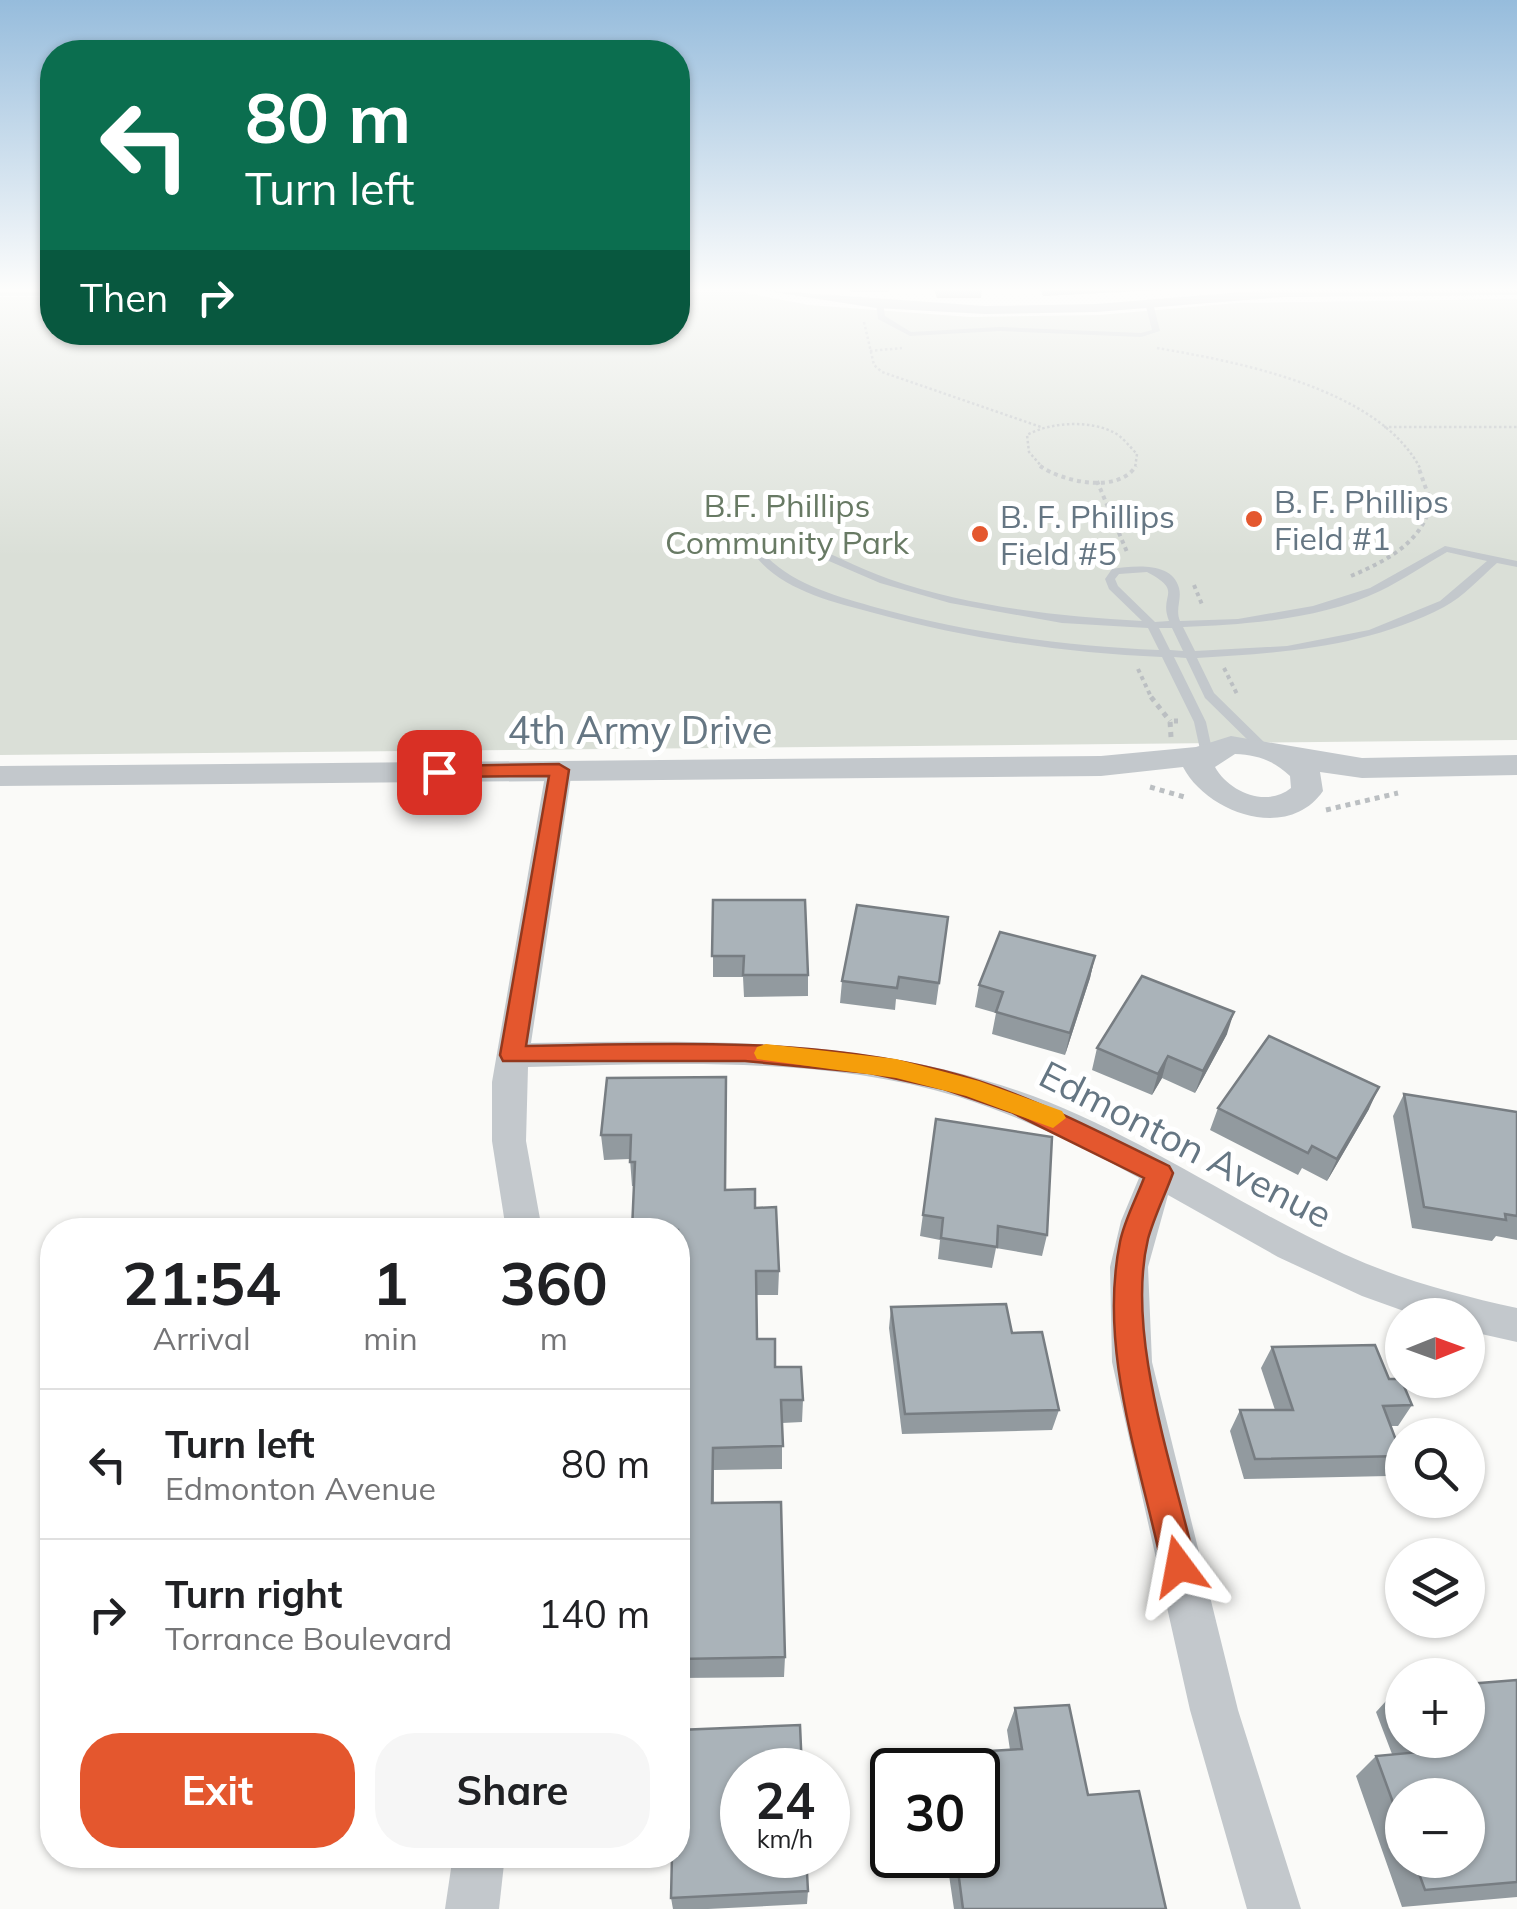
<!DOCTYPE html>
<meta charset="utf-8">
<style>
:root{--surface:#fff;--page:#f6f6f6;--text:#202124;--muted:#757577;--line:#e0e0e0;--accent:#e4572e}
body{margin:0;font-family:Mulish,sans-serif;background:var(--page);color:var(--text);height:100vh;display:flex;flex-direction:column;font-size:38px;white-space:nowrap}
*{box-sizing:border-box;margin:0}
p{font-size:32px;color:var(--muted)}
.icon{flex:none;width:55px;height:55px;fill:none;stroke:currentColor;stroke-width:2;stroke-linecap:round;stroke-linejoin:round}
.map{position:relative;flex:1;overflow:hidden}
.sheet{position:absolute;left:40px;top:1218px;width:650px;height:650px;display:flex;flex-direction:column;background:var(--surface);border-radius:40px;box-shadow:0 2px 8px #0004}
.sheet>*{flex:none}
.banner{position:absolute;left:40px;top:40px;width:650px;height:305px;border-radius:40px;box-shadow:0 2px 8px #0004;background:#0b6e4f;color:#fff;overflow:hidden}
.needle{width:65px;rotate:89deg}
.fabs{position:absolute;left:1385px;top:1298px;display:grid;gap:20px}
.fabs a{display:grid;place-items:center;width:100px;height:100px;border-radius:50%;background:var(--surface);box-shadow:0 2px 8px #0004;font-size:50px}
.speed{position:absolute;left:720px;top:1748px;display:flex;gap:20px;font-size:50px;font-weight:700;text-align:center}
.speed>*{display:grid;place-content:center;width:130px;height:130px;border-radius:50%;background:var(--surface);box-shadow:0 2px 8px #0004;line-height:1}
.speed small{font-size:25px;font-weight:400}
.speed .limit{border:5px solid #111;border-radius:15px;background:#fff;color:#111}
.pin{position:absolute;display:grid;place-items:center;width:85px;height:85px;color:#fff;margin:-42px;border-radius:20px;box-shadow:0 5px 15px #0006}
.me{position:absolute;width:110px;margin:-55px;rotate:347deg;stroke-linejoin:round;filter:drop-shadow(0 0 8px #0008)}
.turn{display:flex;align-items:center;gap:35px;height:210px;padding:0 40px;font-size:45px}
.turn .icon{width:130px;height:130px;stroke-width:2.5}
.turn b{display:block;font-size:70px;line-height:85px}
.then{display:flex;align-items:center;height:95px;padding:0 40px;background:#0003;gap:20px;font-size:38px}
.eta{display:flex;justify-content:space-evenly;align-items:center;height:170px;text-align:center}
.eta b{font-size:60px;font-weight:700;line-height:70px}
.action{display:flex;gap:20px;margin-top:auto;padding:20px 40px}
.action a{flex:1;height:115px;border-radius:40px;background:var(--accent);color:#fff;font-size:40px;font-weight:700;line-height:115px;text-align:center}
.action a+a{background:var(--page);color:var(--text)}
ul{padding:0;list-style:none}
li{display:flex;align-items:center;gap:30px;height:150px;padding:0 40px;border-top:2px solid var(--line)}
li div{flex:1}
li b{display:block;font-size:38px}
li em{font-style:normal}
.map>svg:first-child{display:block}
</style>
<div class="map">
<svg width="1517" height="1909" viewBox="0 0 1517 1909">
<rect width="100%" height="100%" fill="#fafaf8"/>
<polygon fill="#dadfd7" points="678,290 731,290 809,305 970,317 1099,315 1237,303 1517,299 1517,740 0,755 0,297 52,297 52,332 678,332"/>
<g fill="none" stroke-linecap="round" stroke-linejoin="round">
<g stroke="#bbbfc2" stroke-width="2.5" stroke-dasharray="2.5 2.5" stroke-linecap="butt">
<polyline points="864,322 874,365 882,372 1041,427"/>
<path d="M 1157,348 C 1238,362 1378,388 1420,468"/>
<polyline points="870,351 902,348"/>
<polyline points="1384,427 1517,427"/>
<path d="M 1043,468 L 1029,452 L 1027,435 C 1050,422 1089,420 1113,432 C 1122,436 1130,447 1137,454 L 1135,468"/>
</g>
<g stroke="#bbbfc2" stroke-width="4" stroke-dasharray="4 4" stroke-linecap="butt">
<path d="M 1040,466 C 1063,482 1118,494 1136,466"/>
<polyline points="1097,481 1127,552"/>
<path d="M 1351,576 C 1386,561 1422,543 1431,503 L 1418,466"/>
<polyline points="1194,585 1203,607"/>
<polyline points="1224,668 1237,694"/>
<polyline points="1138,669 1152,699"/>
</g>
<g stroke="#bbbfc2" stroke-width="5" stroke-dasharray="5 5" stroke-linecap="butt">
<polyline points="1151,697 1170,721"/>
<polyline points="1171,737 1170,721 1178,721"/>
<polyline points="1150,787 1188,798"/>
<polyline points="1326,810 1398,793"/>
</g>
<g fill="#c3c8cc" fill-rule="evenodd">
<rect x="0" y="292" width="52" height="4"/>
<polygon points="1149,301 1153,303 1160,331 1141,337 1000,331 910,336 878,319 876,304 883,302 885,316 911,332 1000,327 1141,333 1152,330 1145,303"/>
<path d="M 796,540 C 828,551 857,568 889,579 C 970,607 1057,616 1142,621 L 1109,589 L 1105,579 L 1112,569 C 1133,566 1172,561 1179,588 C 1182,600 1175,609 1180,621 L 1238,619 L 1313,606 L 1370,588 L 1445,546 L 1517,561 L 1517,567 L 1497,563 C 1481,577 1463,597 1444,607 C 1367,647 1283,653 1197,658 L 1214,693 L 1266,744 L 1266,750 L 1258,750 L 1205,698 L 1186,658 L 1174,657 L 1206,722 L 1213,754 L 1207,758 L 1201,754 L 1194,722 L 1162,657 C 1064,653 969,639 874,613 C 833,602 785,591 757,558 C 760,538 780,540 796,540 ZM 776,546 L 794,546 L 880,583 L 950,603 L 1062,623 L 1148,628 L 1159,650 C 1063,646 970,633 878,608 C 840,597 796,586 767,557 L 768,552 ZM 1447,552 L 1487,561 L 1440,601 L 1369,630 L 1287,646 L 1195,651 L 1183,627 C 1245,625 1323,619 1380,591 C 1403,580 1424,565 1447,552 ZM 1147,572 C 1185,592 1158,594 1169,621 L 1155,622 L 1118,586 L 1115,579 L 1119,574 ZM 1159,628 L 1172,628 L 1183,651 L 1170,650 Z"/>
</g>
<g fill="#c3c8cc" fill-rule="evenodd">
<polygon points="761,290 985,306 1096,304 1267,290 1517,290 1517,295 1284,297 1096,312 985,314 876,308"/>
<path d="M 559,762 L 572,770 L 531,1043 C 701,1040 871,1036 1033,1096 C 1142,1137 1238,1205 1344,1254 C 1399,1279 1457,1295 1517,1308 L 1517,1342 L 1468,1331 L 1468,1315 L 1415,1315 L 1362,1296 L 1278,1257 L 1168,1195 L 1148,1267 L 1152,1362 L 1238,1710 L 1301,1909 L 1247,1909 L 1190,1710 L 1112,1362 L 1110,1267 L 1121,1221 L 1139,1178 C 1081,1146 1022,1117 959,1097 C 821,1055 670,1064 528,1067 L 526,1141 L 542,1230 L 506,1230 L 492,1141 L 492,1082 L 546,770 Z"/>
<polygon points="453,1855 505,1855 499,1909 445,1909"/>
</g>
<path fill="#c3c8cc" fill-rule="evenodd" d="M 1231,736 L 1362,758 L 1517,755 L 1517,775 L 1362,778 L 1320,772 L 1323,791 C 1288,842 1207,813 1183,767 L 1101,776 L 0,786 L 0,766 L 1101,756 L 1196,747 ZM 1235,754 C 1257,755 1273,760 1290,776 L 1291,788 C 1266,808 1229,792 1215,767 Z"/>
</g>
<g fill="#929a9f" fill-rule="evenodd">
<polygon points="850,290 889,290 889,292 851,292"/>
<polygon points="934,290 982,290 981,298 937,298"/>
<polygon points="1040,290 1163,290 1043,296"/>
<polygon points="713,900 808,975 808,996 744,997 743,977 713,977"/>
<polygon points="948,917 936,1005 896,999 895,1010 840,1003 842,981"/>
<polygon points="1095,956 1090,978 1065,1055 992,1034 996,1013 975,1007 979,985"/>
<polygon points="1227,1034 1195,1093 1162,1078 1152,1095 1092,1070 1097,1048"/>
<polygon points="726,1077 726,1190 755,1208 779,1271 778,1295 756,1295 757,1339 775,1367 803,1400 802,1422 782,1423 782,1469 714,1470 714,1503 785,1657 784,1677 678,1678 678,1230 634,1186 632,1186 630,1159 604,1160 601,1135"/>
<polygon points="1404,1094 1517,1112 1517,1240 1496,1236 1492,1241 1412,1228 1393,1116"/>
<polygon points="1218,1108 1369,1109 1327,1181 1302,1168 1298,1175 1210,1130"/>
<polygon points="936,1119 1047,1235 1042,1256 996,1248 992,1268 938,1259 940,1240 920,1236"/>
<polygon points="891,1307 1012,1333 1059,1410 1052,1430 902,1434 889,1328"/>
<polygon points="1272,1347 1389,1379 1412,1405 1398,1426 1391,1426 1402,1456 1389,1476 1244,1479 1230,1431 1240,1410 1275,1410 1261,1368"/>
<path d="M 1517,1680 L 1517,1897 L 1402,1907 L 1356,1776 L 1376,1756 L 1392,1754 L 1376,1712 L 1396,1690 L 1402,1689 L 1402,1740 L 1468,1740 ZM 1402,1795 L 1468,1860 L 1402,1860 Z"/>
<polygon points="1015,1708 1088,1795 1166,1909 954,1909 946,1855 978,1855 978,1770 937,1770 941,1754 1010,1750 1007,1730"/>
<polygon points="607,1855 664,1855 608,1858"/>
<polygon points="808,1891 807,1904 708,1909 673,1909 671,1898"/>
</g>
<g fill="#777d82">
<polygon points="1095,956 1090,978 1065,1055 1070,1033"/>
<polygon points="1234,1012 1227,1034 1195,1093 1203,1071"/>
<polygon points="1168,1056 1162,1078 1152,1095 1158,1074"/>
<polygon points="1379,1087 1369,1109 1327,1181 1337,1159"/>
</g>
<g fill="#aab3b9" stroke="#777d82" stroke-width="2.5">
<polygon points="713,900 805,900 808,975 743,975 744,956 712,956"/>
<polygon points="857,905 948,917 939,983 899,977 897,988 842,981"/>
<polygon points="1000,932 1095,956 1070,1033 996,1012 1003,992 979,985"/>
<polygon points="1142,976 1234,1012 1203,1071 1168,1056 1158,1074 1097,1048"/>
<polygon points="1269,1036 1379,1087 1337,1159 1312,1146 1308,1153 1218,1108"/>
<polygon points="726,1077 725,1190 755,1189 755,1208 776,1207 779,1271 756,1271 757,1339 775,1339 775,1367 801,1367 803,1400 781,1400 783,1446 713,1448 712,1503 781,1502 785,1657 678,1659 678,1230 632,1230 635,1162 630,1162 631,1135 601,1135 607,1078"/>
<polygon points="1404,1094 1517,1112 1517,1216 1505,1214 1506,1220 1424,1207"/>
<polygon points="936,1119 1052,1137 1047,1235 998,1226 997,1247 941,1238 943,1218 923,1215"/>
<polygon points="1006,1304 1012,1333 1042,1332 1059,1410 905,1414 891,1307"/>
<polygon points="1375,1345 1389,1379 1401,1379 1412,1405 1383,1406 1402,1456 1255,1459 1240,1410 1293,1410 1272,1347"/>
<polygon points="1517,1680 1517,1882 1425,1890 1414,1860 1468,1860 1468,1795 1402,1795 1402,1827 1376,1756 1420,1752 1416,1740 1468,1740 1468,1684"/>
<polygon points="1402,1689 1402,1706 1396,1690"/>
<polygon points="1069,1705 1088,1795 1139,1791 1166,1909 963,1909 956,1855 978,1855 978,1770 944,1770 941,1754 1022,1749 1015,1708"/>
<polygon points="800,1725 802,1770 742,1770 742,1855 806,1855 808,1891 671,1898 672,1855 678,1855 678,1730"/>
</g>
<linearGradient id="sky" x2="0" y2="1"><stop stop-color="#96bcdc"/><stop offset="0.52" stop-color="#fdfdfc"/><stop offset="1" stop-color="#fdfdfc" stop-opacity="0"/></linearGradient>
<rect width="1517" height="557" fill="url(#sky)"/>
<path fill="#e4572e" stroke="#94391e" stroke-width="2.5" d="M 559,764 L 569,770 L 526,1046 C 666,1044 807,1036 944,1071 C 1023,1091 1095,1130 1169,1166 L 1173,1173 C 1165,1195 1154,1217 1148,1239 C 1125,1335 1174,1470 1196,1566 L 1191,1578 L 1179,1583 L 1167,1578 L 1162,1566 C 1140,1462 1098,1349 1120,1242 C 1124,1221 1136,1199 1144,1178 L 1011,1112 L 944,1089 L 870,1073 L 745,1061 L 503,1061 L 500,1055 L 549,776 L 439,777 L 430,772 L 439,766 Z"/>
<polygon fill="#f59e0b" points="766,1044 896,1059 979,1081 1062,1111 1066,1118 1053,1128 966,1096 896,1078 757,1059 754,1053 757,1047"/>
<g fill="#e4572e" stroke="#fff" stroke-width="4">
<circle cx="1254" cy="519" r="10"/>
<circle cx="980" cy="534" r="10"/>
</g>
<g text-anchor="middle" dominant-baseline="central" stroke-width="10" stroke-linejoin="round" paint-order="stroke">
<g font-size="32" fill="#657683" stroke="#fff" text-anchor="start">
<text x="1274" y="501">B. F. Phillips<tspan x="1274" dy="37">Field #1</tspan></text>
<text x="1000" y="516">B. F. Phillips<tspan x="1000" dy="37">Field #5</tspan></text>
</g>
<g font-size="32" fill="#687a64" stroke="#fff">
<text x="787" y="505">B.F. Phillips<tspan x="787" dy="37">Community Park</tspan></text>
</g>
<g font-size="38" fill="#657683" stroke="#fff">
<text x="640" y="730">4th Army Drive</text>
<text transform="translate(1186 1144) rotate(27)">Edmonton Avenue</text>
</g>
</g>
</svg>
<div class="fabs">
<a><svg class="needle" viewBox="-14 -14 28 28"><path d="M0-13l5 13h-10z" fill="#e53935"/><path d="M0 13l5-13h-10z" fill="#757577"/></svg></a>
<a><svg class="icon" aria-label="search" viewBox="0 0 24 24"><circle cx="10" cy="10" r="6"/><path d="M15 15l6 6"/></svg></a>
<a><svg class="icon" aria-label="layers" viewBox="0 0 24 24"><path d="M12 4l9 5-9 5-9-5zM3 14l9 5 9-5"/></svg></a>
<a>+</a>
<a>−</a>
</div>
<div class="speed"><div>24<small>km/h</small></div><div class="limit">30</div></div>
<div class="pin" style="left:439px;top:772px;background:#d93025"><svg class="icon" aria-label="arrive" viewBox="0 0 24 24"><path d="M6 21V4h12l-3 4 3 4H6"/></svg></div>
<svg class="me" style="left:1179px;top:1566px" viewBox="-20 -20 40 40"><path d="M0-17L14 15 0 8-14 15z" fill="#e4572e" stroke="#fff" stroke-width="4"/></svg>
<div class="banner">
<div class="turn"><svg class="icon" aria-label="left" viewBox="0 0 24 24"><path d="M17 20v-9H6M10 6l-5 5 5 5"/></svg><div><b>80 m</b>Turn left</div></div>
<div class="then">Then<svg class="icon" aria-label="right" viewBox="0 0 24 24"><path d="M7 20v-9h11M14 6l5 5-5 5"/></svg></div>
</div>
<section class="sheet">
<div class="eta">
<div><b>21:54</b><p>Arrival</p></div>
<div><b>1</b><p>min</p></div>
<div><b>360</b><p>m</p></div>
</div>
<ul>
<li><svg class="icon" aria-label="left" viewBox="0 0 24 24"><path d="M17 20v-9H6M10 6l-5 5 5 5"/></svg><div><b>Turn left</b><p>Edmonton Avenue</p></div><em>80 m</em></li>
<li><svg class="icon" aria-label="right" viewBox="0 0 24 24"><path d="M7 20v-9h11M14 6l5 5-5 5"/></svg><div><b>Turn right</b><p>Torrance Boulevard</p></div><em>140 m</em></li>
</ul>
<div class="action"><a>Exit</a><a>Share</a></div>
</section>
</div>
